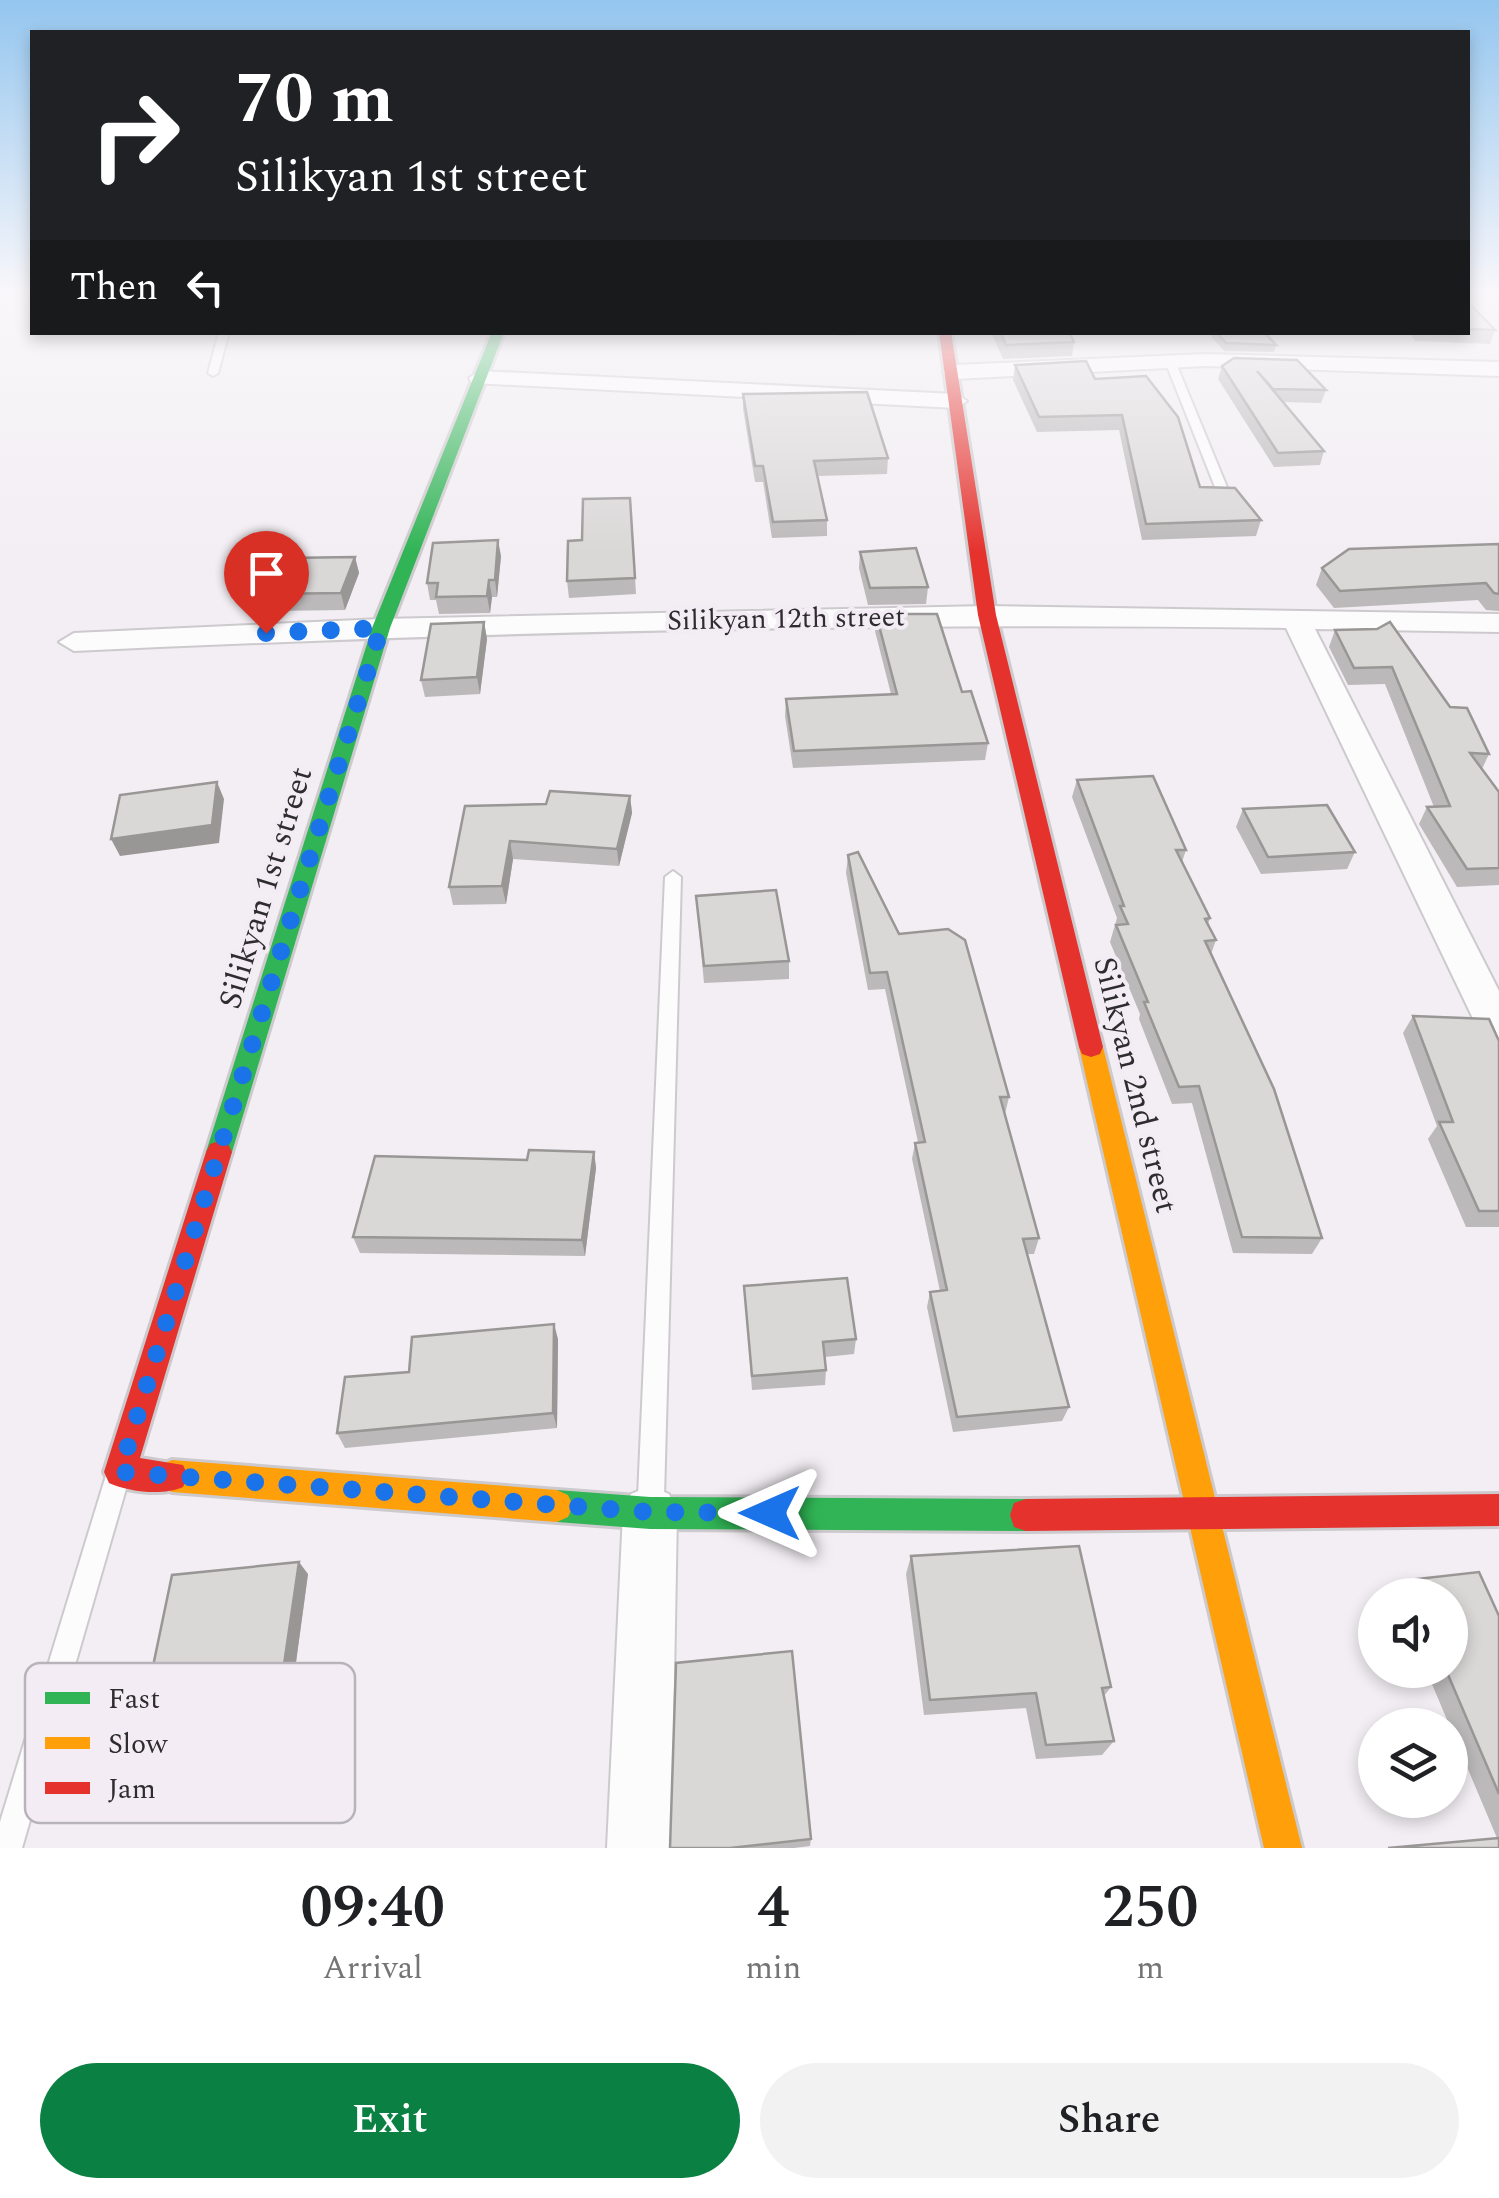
<!DOCTYPE html>
<style>
:root{--surface:#fff;--page:#f2f2f2;--text:#202124;--muted:#757577;--accent:#0b8043}
body{margin:0;font-family:Spectral,serif;background:var(--page);color:var(--text);height:100vh;display:flex;flex-direction:column;font-size:38px;white-space:nowrap}
*{box-sizing:border-box;margin:0}
p{font-size:32px;color:var(--muted)}
.icon{flex:none;width:55px;height:55px;fill:none;stroke:currentColor;stroke-width:2;stroke-linecap:round;stroke-linejoin:round}
.map{position:relative;height:1848px;overflow:hidden}
.details{display:flex;flex-direction:column;background:var(--surface);flex:1}
.details>*{flex:none}
.guide{position:absolute;left:30px;top:30px;width:1440px;height:305px;border-radius:0px;box-shadow:0 5px 15px #0003;background:#202124;color:#fff;overflow:hidden}
.tools{position:absolute;left:1358px;top:1578px;display:grid;gap:20px}
.tools a{display:grid;place-items:center;width:110px;height:110px;border-radius:50%;background:var(--surface);box-shadow:0 5px 15px #0003;font-size:50px}
.pin{position:absolute;display:grid;place-items:center;width:85px;height:85px;color:#fff;margin:-102px -42px;border-radius:50% 50% 50% 0;rotate:-45deg;box-shadow:0 0 10px #0007}
.pin .icon{rotate:45deg}
.me{position:absolute;width:110px;margin:-55px;rotate:270deg;stroke-linejoin:round;filter:drop-shadow(0 0 8px #0008)}
.turn{display:flex;align-items:center;gap:35px;height:210px;padding:0 40px;font-size:45px}
.turn .icon{width:130px;height:130px;stroke-width:2.5}
.turn b{display:block;font-size:70px;line-height:85px}
.then{display:flex;align-items:center;height:95px;padding:0 40px;background:#0003;gap:20px;font-size:38px}
.eta{display:flex;justify-content:space-evenly;align-items:center;height:170px;text-align:center}
.eta b{font-size:60px;font-weight:600;line-height:70px}
.button{display:flex;gap:20px;margin-top:auto;padding:20px 40px}
.button a{flex:1;height:115px;border-radius:60px;background:var(--accent);color:#fff;font-size:40px;font-weight:600;line-height:115px;text-align:center}
.button a+a{background:var(--page);color:var(--text)}
.map>svg:first-child{display:block}
</style>
<div class="map">
<svg width="1499" height="1848" viewBox="0 0 1499 1848">
<rect width="100%" height="100%" fill="#f2eef3"/>
<g fill="none" stroke-linecap="round" stroke-linejoin="round">
<g stroke="#cdcace" stroke-width="4">
<g id="lane">
<polygon points="219,332 229,332 218,373 213,376 208,373"/>
<polygon points="1170,358 1175,361 1231,497 1229,500 1219,497 1165,361"/>
<polygon points="673,871 681,877 664,1497 660,1506 651,1510 642,1506 638,1497 665,877"/>
<polygon points="116,1470 125,1473 128,1482 22,1848 0,1848 0,1822 104,1482 107,1473"/>
</g>
</g>
<g stroke="#cdcace" stroke-width="4">
<g id="street">
<polygon points="1206,354 1499,362 1499,376 1206,366 954,379 943,372 954,365"/>
<polygon points="480,371 956,394 967,401 956,408 472,383 469,378"/>
<path d="M 987,606 L 1499,614 L 1499,632 L 1315,629 L 1499,991 L 1499,1047 L 1485,1042 L 1479,1031 L 1286,628 C 881,622 478,632 74,651 L 59,642 L 74,633 L 381,619 Z"/>
<polygon points="650,1486 669,1494 677,1513 671,1848 607,1848 623,1513 631,1494"/>
</g>
</g>
<g stroke="#cdcace" stroke-width="6">
<g id="fast">
<polygon points="492,332 504,332 390,628 232,1152 228,1160 219,1163 210,1160 206,1152 372,628"/>
<polygon points="557,1490 650,1497 1026,1499 1038,1503 1042,1515 1038,1527 1026,1531 650,1529 557,1522 546,1517 541,1506 546,1495"/>
</g>
</g>
<g stroke="#cdcace" stroke-width="6">
<g id="slow">
<polygon points="1091,1037 1100,1040 1103,1047 1302,1848 1264,1848 1079,1047 1082,1040"/>
<polygon points="172,1460 557,1490 568,1495 573,1506 568,1517 557,1522 172,1492 161,1487 156,1476 161,1465"/>
</g>
</g>
<g stroke="#cdcace" stroke-width="6">
<g id="jam">
<polygon points="939,332 951,332 996,615 1103,1047 1100,1054 1091,1057 1082,1054 1079,1047 978,615"/>
<path d="M 219,1141 L 228,1144 L 232,1152 L 140,1458 L 183,1465 L 188,1476 L 183,1487 C 163,1496 129,1492 109,1483 L 104,1472 L 206,1152 L 210,1144 Z"/>
<polygon points="1499,1494 1499,1526 1026,1531 1014,1527 1010,1515 1014,1503 1026,1499"/>
</g>
</g>
<use href="#lane" fill="#fdfcfd" fill-rule="evenodd"/>
<use href="#street" fill="#fdfcfd" fill-rule="evenodd"/>
<use href="#fast" fill="#30b455" fill-rule="evenodd"/>
<use href="#slow" fill="#ff9f0a" fill-rule="evenodd"/>
<use href="#jam" fill="#e5322d" fill-rule="evenodd"/>
</g>
<g fill="#bbb9b9">
<polygon points="1468,302 1495,330 1490,344 1415,341 1409,332 1468,332"/>
<polygon points="839,332 888,332 888,334 839,336"/>
<polygon points="991,332 1069,332 1074,342 1072,356 1003,359"/>
<polygon points="1211,332 1264,332 1276,345 1274,352 1224,351 1210,335"/>
<polygon points="1015,365 1095,379 1200,487 1261,520 1256,536 1142,540 1119,430 1037,432 1013,380"/>
<polygon points="1222,366 1326,390 1321,403 1283,402 1324,451 1320,465 1274,467 1218,379"/>
<polygon points="743,394 888,458 887,474 817,476 827,520 827,536 772,538 763,482 755,482 743,409"/>
<polygon points="630,498 636,594 569,598 567,581 582,540"/>
<polygon points="1499,544 1499,611 1486,610 1478,600 1334,608 1316,585 1322,568"/>
<polygon points="860,552 928,587 926,604 868,605 859,568"/>
<polygon points="501,556 497,597 492,597 490,613 439,614 436,600 430,600 427,583"/>
<polygon points="355,557 359,573 345,610 273,611 268,594"/>
<polygon points="876,614 962,692 988,743 985,760 793,768 785,716 786,699 891,694 875,631"/>
<polygon points="484,622 487,639 480,694 425,697 421,680"/>
<polygon points="1377,629 1450,707 1489,754 1482,769 1499,792 1499,885 1457,887 1419,824 1427,807 1434,807 1385,684 1348,685 1329,647 1335,630"/>
<polygon points="1077,780 1186,850 1182,862 1210,918 1208,924 1216,940 1211,954 1322,1238 1312,1254 1233,1253 1192,1103 1172,1104 1139,1019 1140,1014 1110,942 1117,918 1072,797"/>
<polygon points="630,796 632,813 619,866 513,859 506,904 453,905 449,887 546,804"/>
<polygon points="1243,809 1355,852 1347,869 1261,874 1236,827"/>
<polygon points="848,855 1009,1097 1005,1114 1039,1238 1034,1254 1027,1254 1069,1407 1062,1421 953,1432 927,1307 930,1292 940,1291 912,1159 915,1143 918,1142 885,989 868,990 846,873"/>
<polygon points="696,896 789,961 789,979 704,983"/>
<polygon points="1413,1016 1499,1041 1499,1227 1466,1227 1428,1139 1437,1126 1403,1033"/>
<polygon points="594,1152 596,1168 585,1256 360,1253 353,1237"/>
<polygon points="744,1286 856,1339 854,1354 825,1357 826,1370 825,1385 752,1390"/>
<polygon points="558,1339 557,1428 345,1448 337,1433"/>
<polygon points="911,1556 1111,1687 1104,1696 1114,1741 1102,1755 1036,1759 1026,1708 924,1715 906,1574"/>
<polygon points="1479,1572 1499,1616 1499,1848 1388,1848 1497,1838 1426,1670 1450,1670 1450,1595 1395,1595 1394,1592 1408,1580"/>
<polygon points="308,1574 285,1743 150,1757 136,1748"/>
<polygon points="811,1839 810,1846 794,1848 670,1848"/>
</g>
<g fill="#999696">
<polygon points="498,540 501,556 497,597 495,580"/>
<polygon points="355,557 359,573 345,610 341,593"/>
<polygon points="489,580 492,597 490,613 487,596"/>
<polygon points="484,622 487,639 480,694 477,677"/>
<polygon points="217,782 224,799 219,843 120,856 111,839"/>
<polygon points="630,796 632,813 619,866 617,849"/>
<polygon points="510,841 513,859 506,904 502,886"/>
<polygon points="594,1152 596,1168 585,1256 582,1240"/>
<polygon points="554,1324 558,1339 557,1428 553,1413"/>
<polygon points="299,1562 308,1574 285,1743 274,1733"/>
</g>
<g fill="#dad7d7" stroke="#999696" stroke-width="2.5">
<polygon points="1468,302 1495,330 1468,329"/>
<polygon points="1000,332 1069,332 1074,342 1006,345"/>
<polygon points="1216,332 1264,332 1276,345 1226,343"/>
<polygon points="1234,358 1297,360 1326,390 1273,389 1257,371 1324,451 1278,453 1222,366"/>
<polygon points="1086,361 1095,379 1146,376 1178,417 1200,487 1235,488 1261,520 1146,524 1122,415 1039,417 1015,365"/>
<polygon points="867,392 888,458 814,461 827,520 773,522 763,466 755,466 743,394"/>
<polygon points="630,498 635,578 567,581 568,541 582,540 583,499"/>
<polygon points="498,540 495,580 489,580 487,596 436,597 438,583 427,583 433,543"/>
<polygon points="1499,544 1499,594 1494,593 1486,583 1340,591 1322,568 1349,549"/>
<polygon points="916,548 928,587 870,588 860,552"/>
<polygon points="355,557 341,593 268,594 284,558"/>
<polygon points="876,614 937,614 962,692 971,691 988,743 794,751 786,699 897,694"/>
<polygon points="484,622 477,677 421,680 431,624"/>
<polygon points="1390,622 1450,707 1467,708 1489,754 1470,753 1499,792 1499,868 1467,869 1427,807 1450,806 1392,667 1354,668 1335,630 1377,629"/>
<polygon points="1153,776 1186,850 1176,850 1210,918 1205,919 1216,940 1205,941 1274,1089 1322,1238 1242,1237 1199,1086 1179,1087 1144,1002 1148,1002 1116,925 1128,924 1120,906 1124,906 1077,780"/>
<polygon points="217,782 212,825 111,839 120,795"/>
<polygon points="550,791 630,796 617,849 510,841 502,886 449,887 465,806 546,804"/>
<polygon points="1327,805 1355,852 1268,857 1243,809"/>
<polygon points="858,852 899,934 948,929 965,940 1009,1097 1000,1097 1039,1238 1023,1239 1069,1407 957,1417 930,1292 947,1290 915,1143 925,1142 887,972 870,973 848,855"/>
<polygon points="776,890 789,961 704,966 696,896"/>
<polygon points="1413,1016 1489,1019 1499,1041 1499,1211 1479,1211 1439,1122 1453,1122"/>
<polygon points="529,1150 594,1152 582,1240 353,1237 375,1156 527,1160"/>
<polygon points="847,1278 856,1339 823,1342 826,1370 752,1376 744,1286"/>
<polygon points="554,1324 553,1413 337,1433 345,1377 409,1372 412,1337"/>
<polygon points="1079,1546 1111,1687 1102,1688 1114,1741 1046,1745 1036,1693 930,1700 911,1556"/>
<polygon points="299,1562 274,1733 136,1748 172,1575"/>
<polygon points="1479,1572 1499,1616 1499,1794 1446,1670 1450,1670 1450,1595 1414,1595 1408,1580"/>
<polygon points="792,1651 811,1839 730,1848 670,1848 676,1663"/>
<polygon points="1499,1838 1499,1848 1388,1848"/>
</g>
<linearGradient id="sky" x2="0" y2="1"><stop stop-color="#94c6ef"/><stop offset="0.53" stop-color="#f9f7fa"/><stop offset="1" stop-color="#f9f7fa" stop-opacity="0"/></linearGradient>
<rect width="1499" height="553" fill="url(#sky)"/>
<g fill="none" stroke-linecap="round" stroke-linejoin="round">
<polyline stroke="#1a73e8" stroke-width="18" stroke-dasharray="0 32.4" points="266,633 381,628 120,1472 650,1512 770,1513"/>
</g>
<g text-anchor="middle" dominant-baseline="central" stroke-width="8" stroke-linejoin="round" paint-order="stroke">
<g font-size="28" fill="#2e2c2f" stroke="#f3ecf5">
<text transform="translate(786 619) rotate(-1)">Silikyan 12th street</text>
</g>
<g font-size="32" fill="#2e2c2f" stroke="#f3ecf5">
<text transform="translate(266 888) rotate(-73)">Silikyan 1st street</text>
<text transform="translate(1135 1085) rotate(76)">Silikyan 2nd street</text>
</g>
</g>
<rect x="25" y="1663" width="330" height="160" rx="15" fill="#f3ecf5" stroke="#b8b2ba" stroke-width="2.5"/>
<rect x="45" y="1692" width="45" height="12" fill="#30b455"/>
<rect x="45" y="1737" width="45" height="12" fill="#ff9f0a"/>
<rect x="45" y="1782" width="45" height="12" fill="#e5322d"/>
<g font-size="28" fill="#2e2c2f">
<text x="108" y="1708">Fast</text>
<text x="108" y="1753">Slow</text>
<text x="108" y="1798">Jam</text>
</g>
</svg>
<div class="tools">
<a><svg class="icon" aria-label="sound" viewBox="0 0 24 24"><path d="M4 9h4l5-4v14l-5-4H4zM17 9q2 3 0 6"/></svg></a>
<a><svg class="icon" aria-label="layers" viewBox="0 0 24 24"><path d="M12 4l9 5-9 5-9-5zM3 14l9 5 9-5"/></svg></a>
</div>
<div class="pin" style="left:266px;top:633px;background:#d93025"><svg class="icon" aria-label="arrive" viewBox="0 0 24 24"><path d="M6 21V4h12l-3 4 3 4H6"/></svg></div>
<svg class="me" style="left:770px;top:1513px" viewBox="-20 -20 40 40"><path d="M0-17L14 15 0 8-14 15z" fill="#1a73e8" stroke="#fff" stroke-width="4"/></svg>
<div class="guide">
<div class="turn"><svg class="icon" aria-label="right" viewBox="0 0 24 24"><path d="M7 20v-9h11M14 6l5 5-5 5"/></svg><div><b>70 m</b>Silikyan 1st street</div></div>
<div class="then">Then<svg class="icon" aria-label="left" viewBox="0 0 24 24"><path d="M17 20v-9H6M10 6l-5 5 5 5"/></svg></div>
</div>
</div>
<section class="details">
<div class="eta">
<div><b>09:40</b><p>Arrival</p></div>
<div><b>4</b><p>min</p></div>
<div><b>250</b><p>m</p></div>
</div>
<div class="button"><a>Exit</a><a>Share</a></div>
</section>
